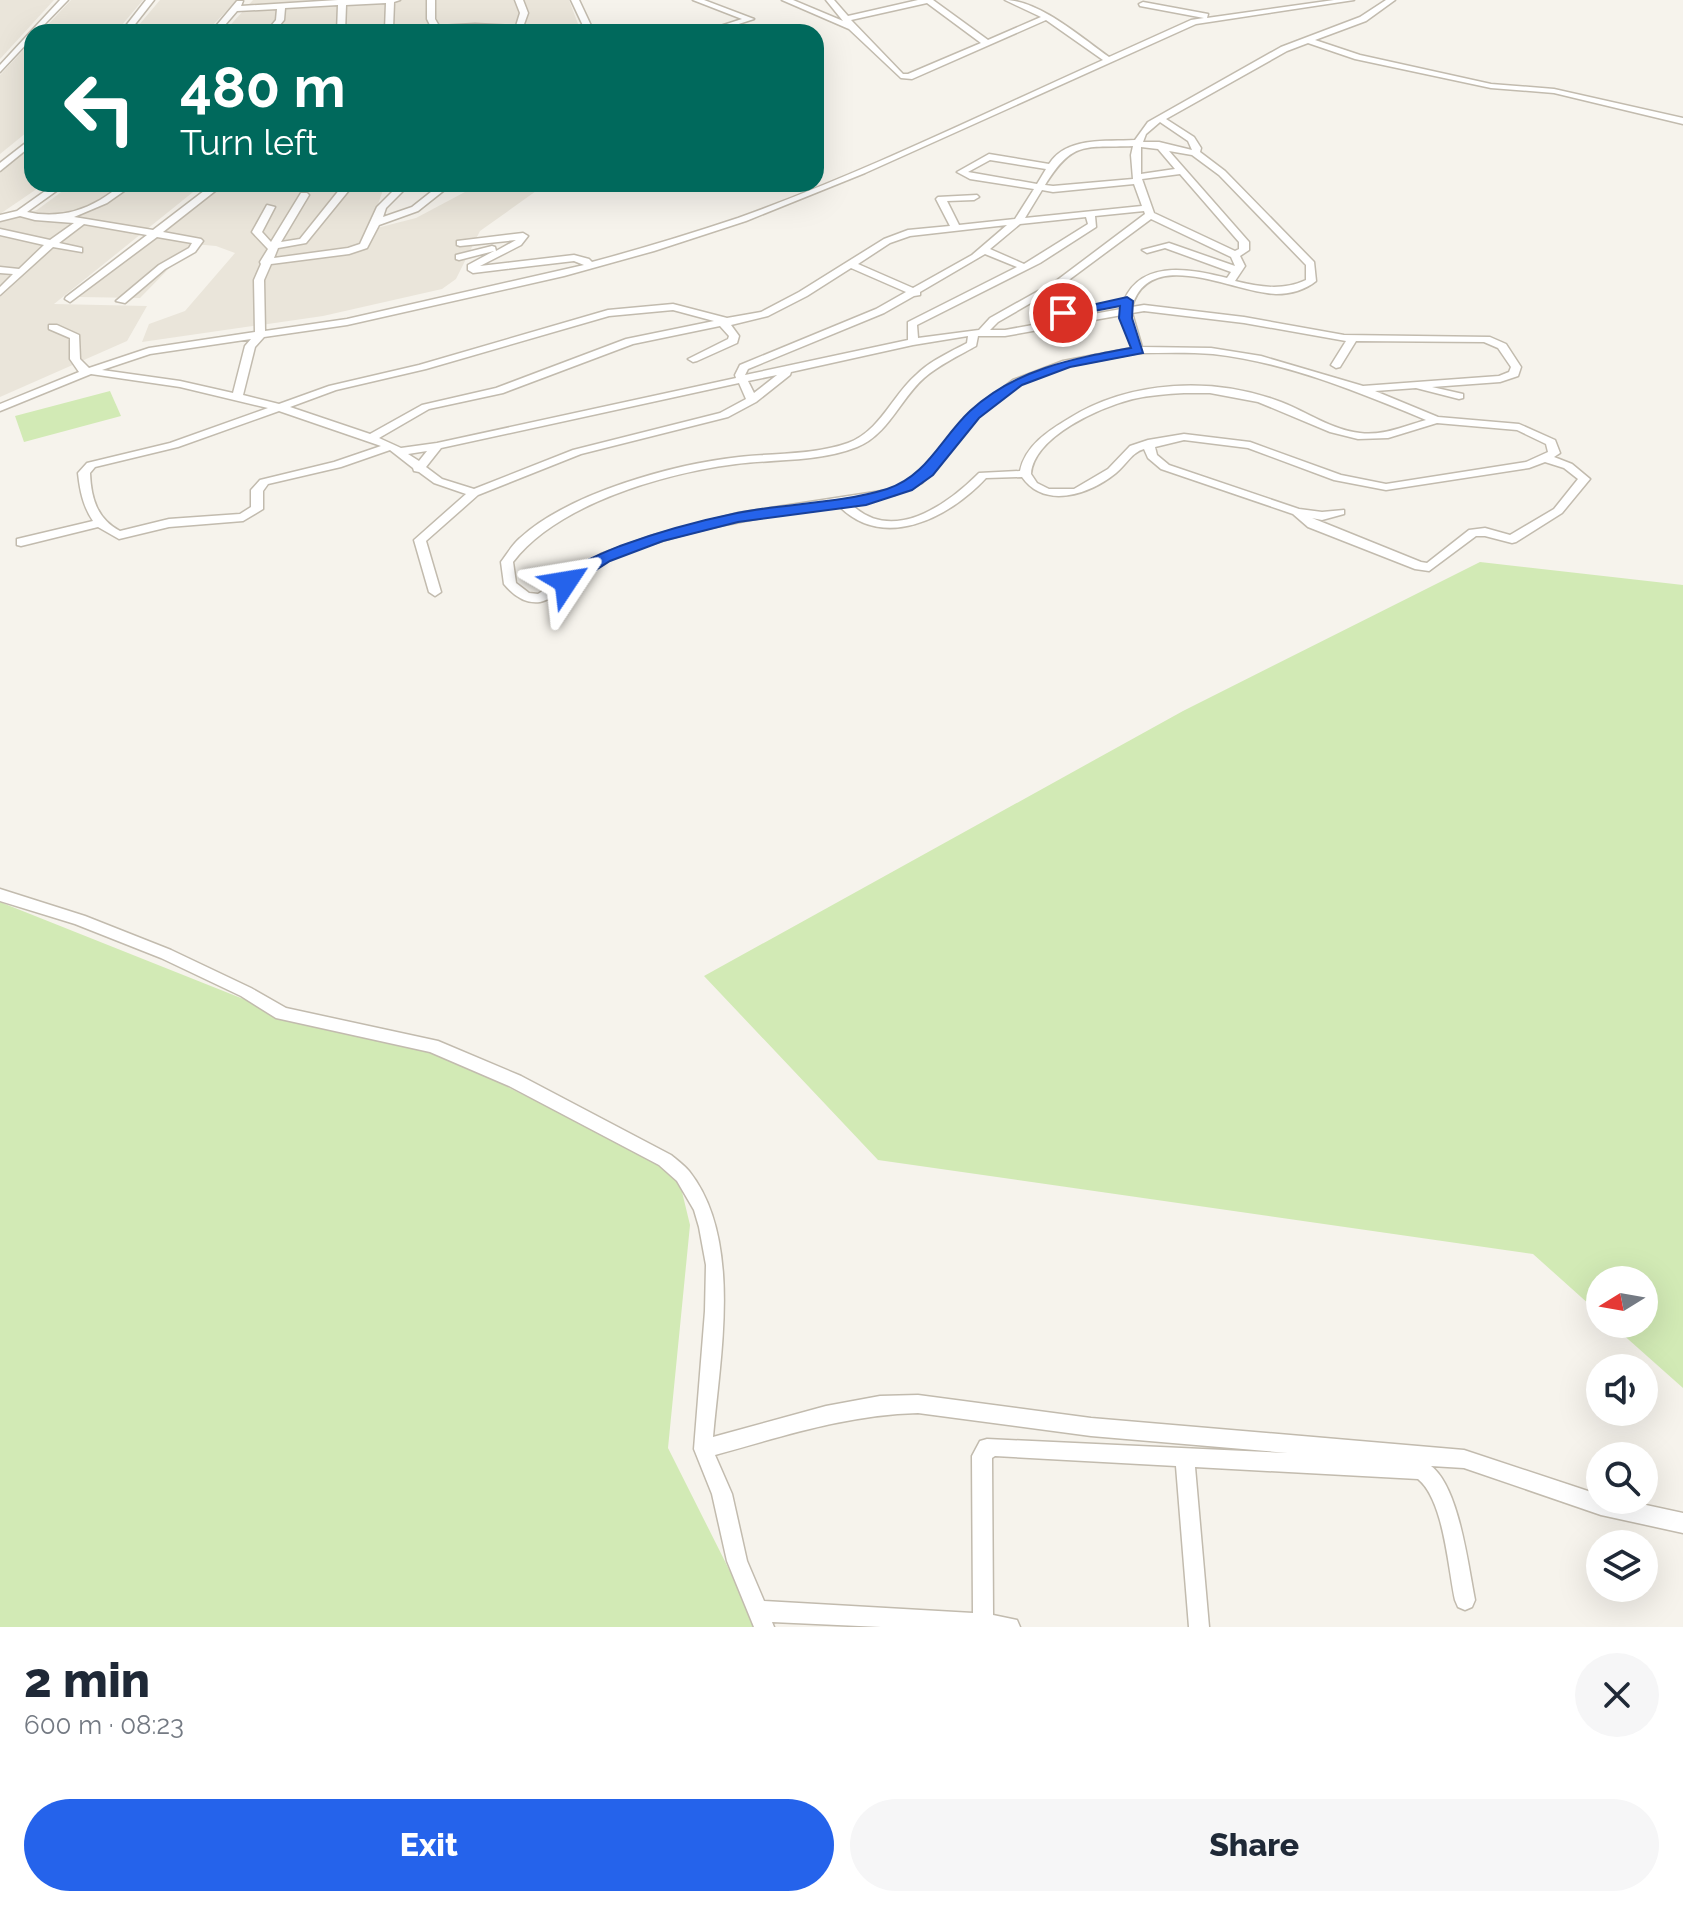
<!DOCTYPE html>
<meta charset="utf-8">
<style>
:root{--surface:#fff;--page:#f6f6f7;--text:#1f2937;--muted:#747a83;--accent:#2563eb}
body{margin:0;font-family:Raleway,sans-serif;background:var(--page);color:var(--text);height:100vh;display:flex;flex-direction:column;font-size:30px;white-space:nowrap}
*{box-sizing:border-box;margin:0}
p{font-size:26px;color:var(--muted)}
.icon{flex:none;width:44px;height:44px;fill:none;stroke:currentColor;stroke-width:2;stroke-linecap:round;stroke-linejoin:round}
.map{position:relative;height:1627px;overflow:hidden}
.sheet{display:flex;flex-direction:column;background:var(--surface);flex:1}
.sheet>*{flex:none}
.hud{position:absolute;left:24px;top:24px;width:800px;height:168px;border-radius:24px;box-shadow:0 8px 32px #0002;background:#00695c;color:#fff;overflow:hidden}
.needle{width:52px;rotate:259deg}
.controls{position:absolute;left:1586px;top:1266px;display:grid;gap:16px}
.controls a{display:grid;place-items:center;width:72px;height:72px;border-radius:50%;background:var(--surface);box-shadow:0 8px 32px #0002;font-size:40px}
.pin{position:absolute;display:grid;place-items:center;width:68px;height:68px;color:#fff;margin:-34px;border:4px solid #fff;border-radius:50%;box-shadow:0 2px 8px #0007}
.me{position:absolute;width:88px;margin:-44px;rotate:57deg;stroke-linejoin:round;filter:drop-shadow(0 0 6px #0008)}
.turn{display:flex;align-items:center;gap:28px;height:168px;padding:0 24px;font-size:36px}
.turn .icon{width:104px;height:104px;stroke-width:2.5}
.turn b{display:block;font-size:56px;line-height:68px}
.round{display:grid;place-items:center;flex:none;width:84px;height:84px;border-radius:42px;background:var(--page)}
.overview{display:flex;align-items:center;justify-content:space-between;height:136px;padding:0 24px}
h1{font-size:48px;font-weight:800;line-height:60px}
.action{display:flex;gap:16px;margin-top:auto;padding:16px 24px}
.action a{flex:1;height:92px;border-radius:48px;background:var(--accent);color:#fff;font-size:32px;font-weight:800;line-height:92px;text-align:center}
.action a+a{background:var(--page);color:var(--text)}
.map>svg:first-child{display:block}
</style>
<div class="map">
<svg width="1683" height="1627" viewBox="0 0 1683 1627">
<rect width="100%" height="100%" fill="#f6f3ec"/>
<g fill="#eae5da">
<polygon points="0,0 54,0 0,59"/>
<polygon points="71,0 143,0 116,32 41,32"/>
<polygon points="160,0 237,0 206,32 133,32"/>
<polygon points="253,0 569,0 581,32 224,32"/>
<polygon points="32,41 32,128 0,154 0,75"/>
<polygon points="32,145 32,184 44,184 0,214 0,173"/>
<polygon points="72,184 203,184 54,304 147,306 127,341 0,397 0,222 37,210"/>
<polygon points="222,184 395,184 383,190 369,230 416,218 480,184 546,184 480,231 456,279 442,289 323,316 142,342 149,324 185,311 235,253 216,246 193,244 140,298 79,297"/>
</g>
<g fill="#d2eab5">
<polygon points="110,391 121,416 24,442 15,416"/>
<polygon points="1480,562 1683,585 1683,1388 1611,1324 1644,1324 1644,1280 1600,1280 1600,1314 1533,1254 878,1160 704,976 1183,711"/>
<polygon points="0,902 266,1008 407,1037 677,1171 690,1225 668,1448 758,1627 0,1627"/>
</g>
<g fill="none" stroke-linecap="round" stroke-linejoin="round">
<g stroke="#c2bbae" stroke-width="3">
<g id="minor">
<polygon points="60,0 68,0 37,32 32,32 32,38 0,72 0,65"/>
<polygon points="146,0 154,0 129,32 121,32"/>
<polygon points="338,0 400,0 394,2 393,29 431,27 427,19 427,0 435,0 435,19 439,26 475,24 516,26 520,13 515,0 523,0 528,13 523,27 529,30 524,32 475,28 381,32 385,30 386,3 346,5 345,32 337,32 338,5 285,8 284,20 274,32 266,32 276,20 277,9 237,11 219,32 211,32 237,1 243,1 241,6"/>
<polygon points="571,0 579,0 594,32 586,32"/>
<polygon points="693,0 704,0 754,19 714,32 702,32 742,19"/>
<path d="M 782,0 L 793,0 L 843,21 L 826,0 L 834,0 L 848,16 L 918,0 L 933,0 L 988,40 L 1041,17 L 1005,0 C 1039,0 1082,38 1109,57 L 1191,20 L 1204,18 L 1140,6 L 1139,4 L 1143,2 L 1208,14 L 1207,18 L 1334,0 L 1354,0 L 1196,24 L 865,173 L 746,221 L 654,251 L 564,276 L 347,325 L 264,337 L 255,347 L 243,395 L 279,404 L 329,386 L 419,365 L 608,310 L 673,304 L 727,318 L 761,312 L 799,292 L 884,239 L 908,230 L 950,226 L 936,199 L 938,197 L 977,195 L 979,197 L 974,200 L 947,201 L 959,225 L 1015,219 L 1034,189 L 970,179 L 957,172 L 989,154 L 1049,164 C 1067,136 1106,142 1135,140 L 1148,122 L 1281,47 L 1360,17 L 1386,0 L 1395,0 L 1366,21 L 1315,40 L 1360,55 L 1491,84 L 1554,89 L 1683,118 L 1683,124 L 1554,93 L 1491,88 L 1355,59 L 1308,43 L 1287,51 L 1166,119 L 1194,137 L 1201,148 L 1200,152 L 1225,171 L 1314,262 L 1316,281 C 1305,290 1290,294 1276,294 C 1235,293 1149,245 1132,307 L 1144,305 L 1244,317 L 1344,335 L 1490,337 L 1506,344 L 1521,367 L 1518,376 L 1500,382 L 1432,387 L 1463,394 L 1463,398 L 1459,399 L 1416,388 L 1375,391 L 1438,417 L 1519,424 L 1555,440 L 1560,453 L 1554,457 L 1572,464 L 1590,479 L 1562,513 L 1516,542 L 1512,543 L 1485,536 L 1476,536 L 1429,571 L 1415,569 L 1308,527 L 1293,514 L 1161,469 L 1148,458 L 1144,449 C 1132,452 1126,465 1116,473 C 1090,494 1045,510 1022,477 L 986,478 C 949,518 883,552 838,505 C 762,517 686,529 613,558 C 594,566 557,599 540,602 C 525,604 513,595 504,584 L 501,562 C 507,554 512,545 520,538 C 569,493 674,464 739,457 C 775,453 814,455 848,443 C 880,431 892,396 916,375 C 930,361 950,352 967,343 L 968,336 L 913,345 L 791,372 L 790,375 L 756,402 L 728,417 L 581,454 L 478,495 L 426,541 L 441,592 L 435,596 L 429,592 L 414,540 L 466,494 L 434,483 L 419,472 L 414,471 L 413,468 L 390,450 L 341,467 L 268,484 L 263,491 L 263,509 L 243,521 L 169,527 L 119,539 L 98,527 L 21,546 L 17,545 L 17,539 L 93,521 C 83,506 80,491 78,473 L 87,463 L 170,443 L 268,408 L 180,387 L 91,374 L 0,411 L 0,404 L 79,372 L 70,359 L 70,338 L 49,329 L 49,325 L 57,325 L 79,335 L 80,359 L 89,368 L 149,348 L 255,332 L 254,280 L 261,264 L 260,262 L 268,249 L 252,232 L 267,205 L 275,207 L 262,232 L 271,242 L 301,193 L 307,193 L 309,195 L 281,242 L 300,239 L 344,184 L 354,184 L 306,243 L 278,248 L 274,258 L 348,248 L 360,244 L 377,207 L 400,184 L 410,184 L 386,208 L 383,217 L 412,207 L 441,184 L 452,184 L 418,211 L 379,225 L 367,248 L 349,254 L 271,264 L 264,280 L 265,331 L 347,319 L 584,265 L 574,261 L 473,273 L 468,270 L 468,265 L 494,251 L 459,260 L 456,259 L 456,255 L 492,246 L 495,247 L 496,251 L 516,240 L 460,246 L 457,245 L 457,241 L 523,233 L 528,236 L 521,245 L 480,266 L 574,255 L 589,259 L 592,262 C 641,249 690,234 738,218 C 863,173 983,114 1103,60 L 1046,20 L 912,79 L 901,78 L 849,29 ZM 927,3 L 981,43 L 908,74 L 903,74 L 851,20 ZM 1160,122 L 1188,141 L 1192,150 L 1159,142 L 1143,142 L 1146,134 ZM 1133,146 L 1131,155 L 1133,179 L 1053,186 L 1045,185 C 1073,140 1084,148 1133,146 ZM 1141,147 L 1158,149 L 1175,169 L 1141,174 ZM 1169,151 L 1192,155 L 1219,175 L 1306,265 L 1306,280 C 1282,291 1260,287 1235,281 L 1245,266 L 1240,256 L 1249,250 L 1249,242 ZM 990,160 L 1046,169 L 1037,184 L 968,172 ZM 1180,174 L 1239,242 L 1239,249 L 1235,251 L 1154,213 L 1142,179 ZM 1134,184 L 1142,206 L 1025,218 L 1042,190 L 1053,192 ZM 1144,211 L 1145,214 L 1056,281 L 990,318 L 979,330 L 918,338 L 917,325 L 1040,263 L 1096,227 L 1095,216 ZM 1086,217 L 1088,224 L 1024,264 L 990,249 L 1020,224 ZM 1151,219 L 1231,257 L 1235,266 L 1169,243 L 1142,250 L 1147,253 L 1165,248 L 1231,272 L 1227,278 C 1189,268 1135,258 1121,309 L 1005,330 L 990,330 L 998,322 L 1062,285 ZM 1007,225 L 972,255 L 913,288 L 858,264 L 890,243 L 910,236 ZM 985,254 L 1017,267 L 908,322 L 908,340 L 745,375 L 748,369 L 884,313 L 914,296 L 920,295 L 920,292 ZM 851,268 L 906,292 L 876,309 L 740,365 L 735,375 L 736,378 L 437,443 L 401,448 L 379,438 L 429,409 L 503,393 L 633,344 L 720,326 L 729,336 L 728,339 L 688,359 L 693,362 L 697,361 L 737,343 L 739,336 L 731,325 L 768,316 L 807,296 ZM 673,310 L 714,321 L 626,339 L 496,388 L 422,405 L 370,434 L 290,407 L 336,390 L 426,369 L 609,316 ZM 1144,311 L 1244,323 L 1346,341 L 1331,365 L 1336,368 L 1340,367 L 1356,341 L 1484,342 L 1498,348 L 1511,367 L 1509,372 L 1499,376 L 1363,386 L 1261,356 L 1211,348 L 1142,347 L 1132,313 ZM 1122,315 L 1132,348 L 1063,361 L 1013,380 L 970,413 L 914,479 L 888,490 L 738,513 L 654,535 L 601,554 L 538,594 L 529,593 L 516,583 L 513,562 C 557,504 665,473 736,464 C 776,459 819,462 857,447 C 888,435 900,399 924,378 C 939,365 958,356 976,346 L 978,336 L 1005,336 ZM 251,339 L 245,346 L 233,393 L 180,381 L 102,370 L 150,354 ZM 1138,353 C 1163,353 1188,352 1213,354 C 1286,362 1358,392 1426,420 C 1405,426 1383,436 1360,433 C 1332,430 1307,412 1281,402 C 1214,376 1129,380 1068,419 C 1048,431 1025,446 1020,471 L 979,473 C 946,506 891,545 850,503 L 895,495 L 922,483 L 978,417 L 1021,384 L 1069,366 ZM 777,375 L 754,393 L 748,381 ZM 739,383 L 746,399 L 720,413 L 573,450 L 474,489 L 442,479 L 426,467 L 441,448 ZM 1184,393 L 1210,393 L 1258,402 L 1330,432 L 1358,439 L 1388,438 L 1437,423 L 1517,430 L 1546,444 L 1548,452 L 1526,462 L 1386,484 L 1341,475 L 1250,442 L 1184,434 L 1148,440 L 1130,446 L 1108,469 L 1074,489 L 1049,489 L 1037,483 L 1031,474 C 1034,436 1101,407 1133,399 C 1150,395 1167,394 1184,393 ZM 279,411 L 381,446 L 334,462 L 260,480 L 251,490 L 251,507 L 240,514 L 169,519 L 120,531 C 97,519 91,498 90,473 L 95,467 L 178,447 ZM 1184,440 L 1248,448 L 1334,480 L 1386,490 L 1529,468 L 1545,462 L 1564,468 L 1578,479 L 1554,509 L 1510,535 L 1485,528 L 1469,530 L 1427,563 L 1421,562 L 1312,518 L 1322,520 L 1344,514 L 1344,510 L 1322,512 L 1299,509 L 1169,465 L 1157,455 L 1155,447 ZM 427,451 L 419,461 L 408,454 Z"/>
<polygon points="32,138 32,145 0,171 0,163"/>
<path d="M 55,184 L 66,184 L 27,212 C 53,218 78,213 100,200 C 112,193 120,184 134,184 L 107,203 L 74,217 L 153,230 L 213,184 L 224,184 L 163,232 L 201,239 L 203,241 L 195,252 L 165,269 L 125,303 L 116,301 L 159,265 L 189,248 L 192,243 L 157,237 L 70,302 L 65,299 L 66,297 L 147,235 L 84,224 L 59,243 L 82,248 L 82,252 L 53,247 L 0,295 L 0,287 L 13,274 L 0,273 L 0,267 L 19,269 L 44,245 L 0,235 L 0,229 L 50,240 L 74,223 L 35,220 L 20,216 L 0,221 L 0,215 L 17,211 Z"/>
<path d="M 0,889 L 85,916 L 171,950 L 251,988 L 286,1008 L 438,1041 L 521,1076 L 671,1155 C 677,1160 684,1165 689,1171 C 743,1239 720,1356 713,1437 L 826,1406 L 880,1396 L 918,1395 L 1091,1418 L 1464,1450 L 1600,1495 L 1600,1500 L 1623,1500 L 1683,1513 L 1683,1533 L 1601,1515 L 1464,1468 L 1431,1466 C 1459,1487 1468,1565 1475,1600 L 1472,1607 L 1465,1610 L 1458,1607 L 1455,1600 C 1448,1568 1444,1500 1418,1479 L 1195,1467 L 1209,1627 L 1189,1627 L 1176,1466 L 995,1456 L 992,1458 L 993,1615 L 1017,1620 L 1020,1627 L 881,1627 L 772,1622 L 774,1627 L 754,1627 L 727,1561 L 712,1494 L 694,1449 L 705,1311 L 706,1265 L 699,1227 L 694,1210 L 677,1181 L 659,1165 L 509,1086 L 430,1052 L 276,1018 L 241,996 L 161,958 L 75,924 L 0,901 ZM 918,1413 L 1091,1436 L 1288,1453 L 987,1439 L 980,1441 L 972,1456 L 973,1613 L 764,1601 L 747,1561 L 732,1494 L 715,1455 C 784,1436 846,1415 918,1413 Z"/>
</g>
</g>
<use href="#minor" fill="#fff" fill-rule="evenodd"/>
</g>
<path fill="#2563eb" stroke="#184099" stroke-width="2" d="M 1127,297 L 1133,301 L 1132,318 L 1143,353 L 1070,367 L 1022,385 L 979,418 L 933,475 L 912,490 L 866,505 L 738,522 L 663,541 L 610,561 L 571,586 L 560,586 L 558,582 C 572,565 600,554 620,546 C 658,532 698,521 737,513 C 787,503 838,504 887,489 C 927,476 941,438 970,411 C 1016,369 1071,359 1131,348 L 1119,318 L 1120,306 L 1063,317 L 1056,313 Z"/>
</svg>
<div class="controls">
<a><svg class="needle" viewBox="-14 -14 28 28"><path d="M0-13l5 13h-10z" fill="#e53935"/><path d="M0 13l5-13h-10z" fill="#747a83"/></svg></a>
<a><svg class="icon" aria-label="sound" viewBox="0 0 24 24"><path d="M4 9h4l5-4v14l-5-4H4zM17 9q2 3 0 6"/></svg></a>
<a><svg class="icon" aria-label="search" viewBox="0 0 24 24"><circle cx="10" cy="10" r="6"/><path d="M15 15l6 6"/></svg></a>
<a><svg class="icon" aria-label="layers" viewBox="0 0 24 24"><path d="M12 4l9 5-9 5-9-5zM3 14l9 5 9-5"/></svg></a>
</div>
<div class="pin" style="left:1063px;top:313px;background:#d93025"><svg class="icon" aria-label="arrive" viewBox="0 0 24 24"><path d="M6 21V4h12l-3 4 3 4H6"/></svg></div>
<svg class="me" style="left:566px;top:582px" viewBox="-20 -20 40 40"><path d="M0-17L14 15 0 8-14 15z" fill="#2563eb" stroke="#fff" stroke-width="4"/></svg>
<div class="hud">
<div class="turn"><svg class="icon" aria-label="left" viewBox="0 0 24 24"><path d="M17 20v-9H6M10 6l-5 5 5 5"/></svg><div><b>480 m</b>Turn left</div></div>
</div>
</div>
<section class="sheet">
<div class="overview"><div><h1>2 min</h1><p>600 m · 08:23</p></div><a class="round"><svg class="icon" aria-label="close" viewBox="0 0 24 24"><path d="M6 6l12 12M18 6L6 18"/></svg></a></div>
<div class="action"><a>Exit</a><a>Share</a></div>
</section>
